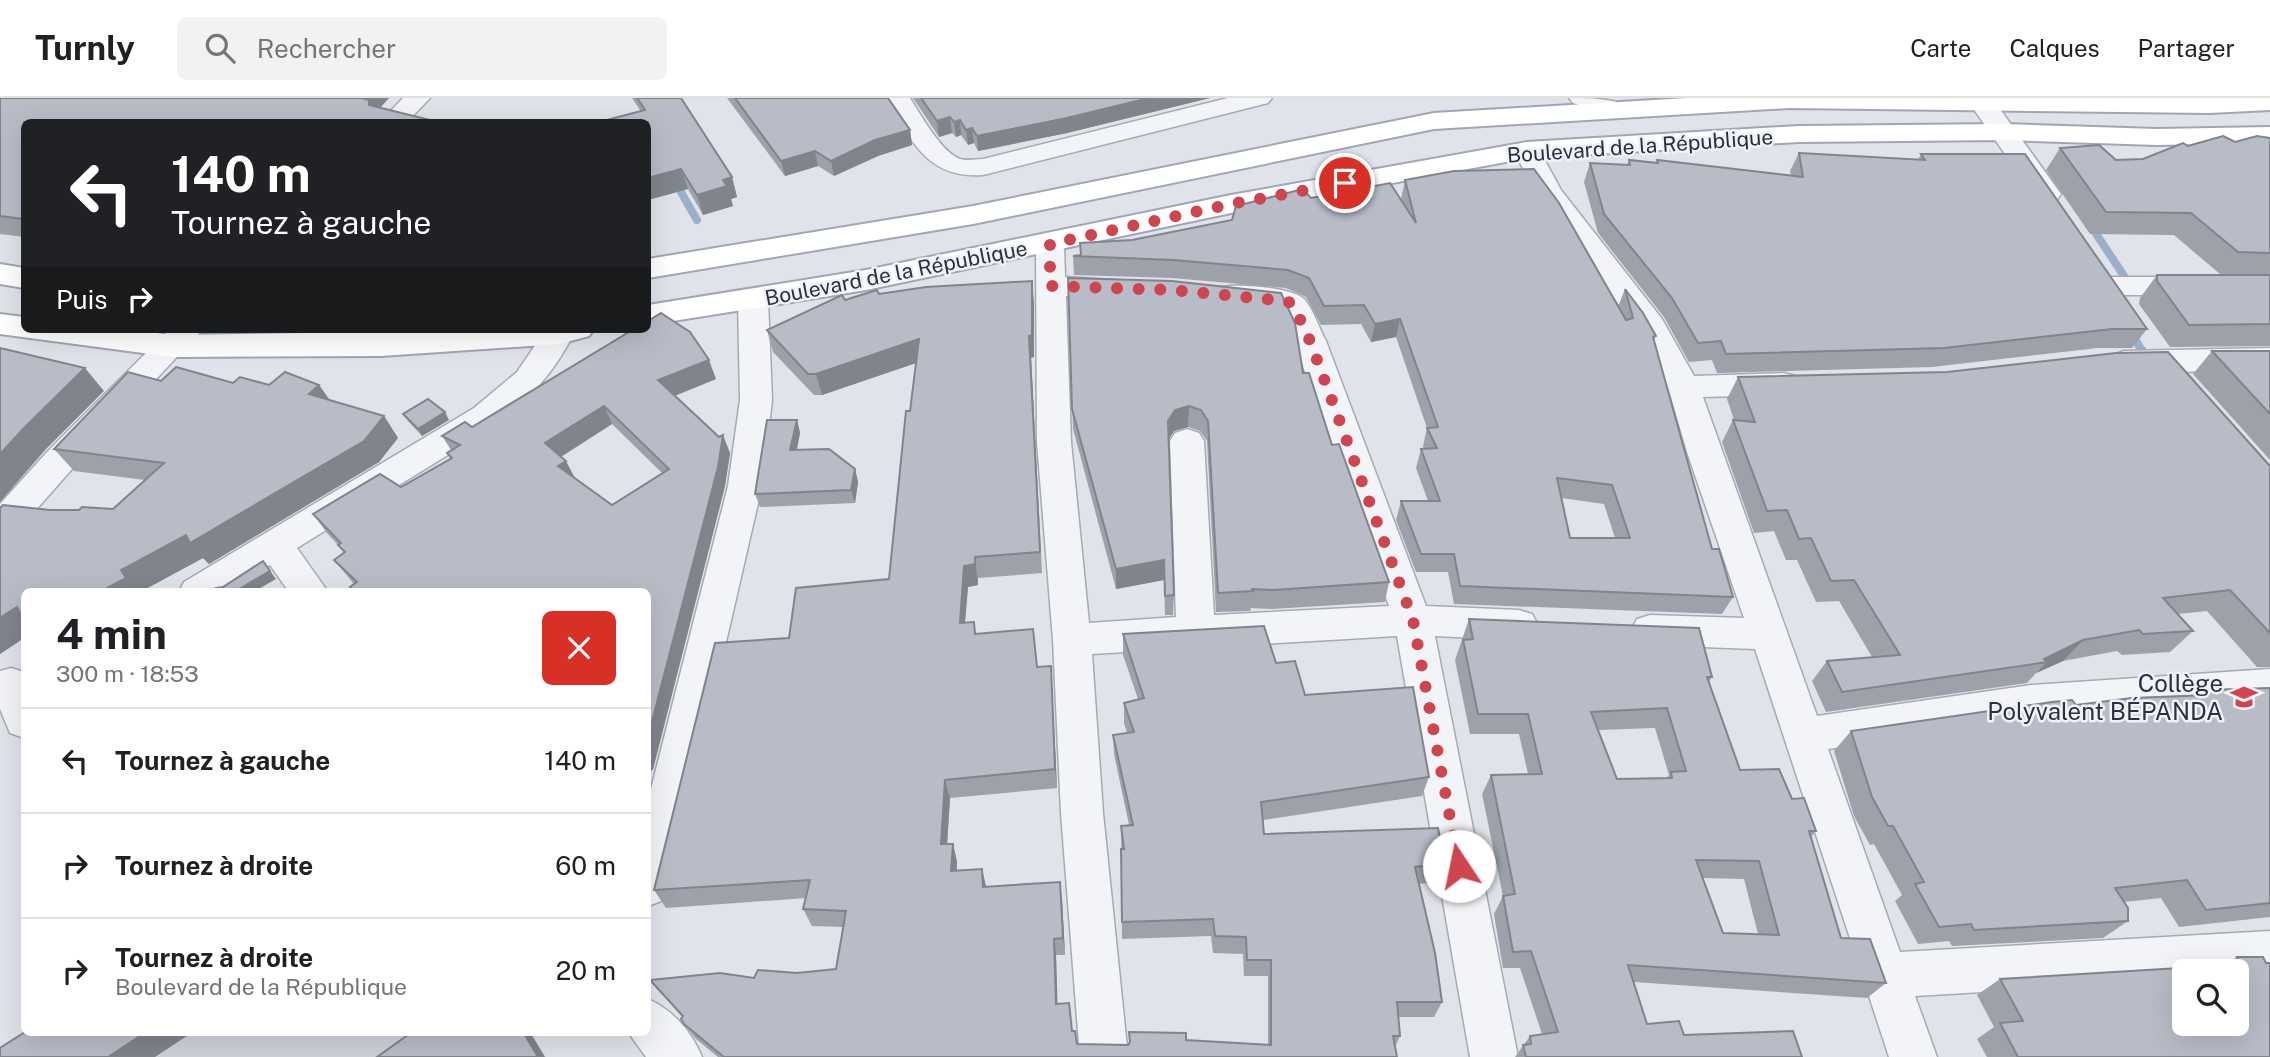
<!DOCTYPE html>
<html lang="fr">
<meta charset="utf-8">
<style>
:root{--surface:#fff;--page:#f2f2f2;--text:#202124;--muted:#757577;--line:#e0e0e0}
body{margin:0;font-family:"Public Sans",sans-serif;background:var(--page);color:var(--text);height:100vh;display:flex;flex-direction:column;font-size:26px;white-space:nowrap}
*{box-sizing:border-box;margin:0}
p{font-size:23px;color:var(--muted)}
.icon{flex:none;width:38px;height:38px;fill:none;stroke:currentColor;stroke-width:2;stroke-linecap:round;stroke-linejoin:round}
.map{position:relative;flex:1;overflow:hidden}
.drawer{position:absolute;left:21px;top:490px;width:630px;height:448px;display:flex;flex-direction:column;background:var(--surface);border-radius:10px;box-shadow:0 7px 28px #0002}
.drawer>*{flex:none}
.banner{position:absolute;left:21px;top:21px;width:630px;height:214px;border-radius:10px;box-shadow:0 7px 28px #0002;background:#202124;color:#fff;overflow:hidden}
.tools{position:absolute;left:2172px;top:861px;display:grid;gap:14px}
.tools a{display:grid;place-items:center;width:77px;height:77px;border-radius:10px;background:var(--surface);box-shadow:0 7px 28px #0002;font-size:35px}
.pin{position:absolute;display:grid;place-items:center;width:60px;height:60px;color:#fff;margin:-30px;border:4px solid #fff;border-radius:50%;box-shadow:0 2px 7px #0007}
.me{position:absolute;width:77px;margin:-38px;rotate:349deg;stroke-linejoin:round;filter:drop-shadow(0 0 5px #0008)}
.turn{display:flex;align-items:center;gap:24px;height:147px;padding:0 35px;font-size:32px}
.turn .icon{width:91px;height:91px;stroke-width:2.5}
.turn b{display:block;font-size:49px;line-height:60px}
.then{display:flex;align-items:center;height:66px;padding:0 35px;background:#0003;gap:14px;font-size:26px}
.round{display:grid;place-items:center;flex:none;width:74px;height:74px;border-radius:10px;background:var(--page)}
.overview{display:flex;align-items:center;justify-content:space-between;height:119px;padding:0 35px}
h1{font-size:42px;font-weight:700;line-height:52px}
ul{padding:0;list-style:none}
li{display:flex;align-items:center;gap:21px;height:105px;padding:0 35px;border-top:2px solid var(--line)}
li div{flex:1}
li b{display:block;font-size:26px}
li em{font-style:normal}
header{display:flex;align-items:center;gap:42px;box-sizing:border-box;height:98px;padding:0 35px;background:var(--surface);border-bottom:2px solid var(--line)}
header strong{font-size:33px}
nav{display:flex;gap:38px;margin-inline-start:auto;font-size:24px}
.search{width:490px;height:63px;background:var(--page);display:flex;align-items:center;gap:18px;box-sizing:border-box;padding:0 24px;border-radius:10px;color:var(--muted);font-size:26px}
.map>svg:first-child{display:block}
</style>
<header>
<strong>Turnly</strong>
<div class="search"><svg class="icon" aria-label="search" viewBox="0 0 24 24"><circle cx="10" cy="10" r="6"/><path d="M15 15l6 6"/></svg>Rechercher</div>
<nav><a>Carte</a><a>Calques</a><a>Partager</a></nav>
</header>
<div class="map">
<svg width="2270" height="959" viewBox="0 0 2270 959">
<rect width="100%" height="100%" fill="#e0e3e9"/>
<polygon fill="#ced2db" points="74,934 530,935 546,959 35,959"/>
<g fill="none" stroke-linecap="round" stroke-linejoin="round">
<g stroke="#9baeca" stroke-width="8">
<polyline points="674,82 697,122"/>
<polyline points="2089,125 2124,178"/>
<polyline points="2130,232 2143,255"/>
</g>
<polyline stroke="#9baeca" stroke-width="10" points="2142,253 2148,263"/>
<g stroke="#a5aab3" stroke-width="3">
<g id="minor">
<polygon points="403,0 430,0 407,24 380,24"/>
<path d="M 884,0 L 910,0 C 921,17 941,54 960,61 C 967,63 976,61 983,61 L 1228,0 L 1272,0 L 1268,5 L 983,77 C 926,81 912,41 884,0 Z"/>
<path d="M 1569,0 C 1587,0 1619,0 1631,11 L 1627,16 L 1618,19 L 1573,5 Z"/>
<polygon points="1966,0 1992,0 2061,96 2057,102 2047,104 2037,102"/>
<polygon points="1527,44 1536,46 1561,92 1662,221 1694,278 1784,275 1795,278 1800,286 1795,294 1784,297 1703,299 1817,618 2031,587 2270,571 2270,603 2031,621 1828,651 1900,854 2270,833 2270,877 2236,879 2236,873 2184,873 2184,882 1915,898 1937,959 1889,959 1755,551 1650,547 1637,543 1631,532 1637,521 1650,517 1744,520 1687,354 1668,289 1638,232 1534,94 1514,52 1518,46"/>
<path d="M 1050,137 L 1060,140 L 1064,146 L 1065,179 L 1128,183 L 1132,190 L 1128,197 L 1117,199 L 1066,198 L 1071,344 L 1089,525 L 1176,519 L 1170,343 L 1175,335 L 1187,331 L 1199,335 L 1204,343 L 1214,517 L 1389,508 L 1294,243 L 1281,213 L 1223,203 L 1219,196 L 1223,189 C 1239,185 1295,190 1305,202 C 1314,213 1319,230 1326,243 L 1426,508 L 1519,512 L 1532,516 L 1538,527 L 1532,538 L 1519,542 L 1435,538 L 1518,959 L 1470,959 L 1397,538 L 1092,556 L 1103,715 L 1128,959 L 1080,959 L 1061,715 L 1053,542 L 1037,344 L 1036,146 L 1040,140 Z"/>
<polygon points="2108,179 2270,179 2270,197 2108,197 2097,195 2093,188 2097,181"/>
<polygon points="753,192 764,195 768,202 772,302 762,388 670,787 664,802 648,808 648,703 728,388 740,302 738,202 742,195"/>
<polygon points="170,231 203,231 72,371 13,438 0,442 0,406 48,353"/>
<path d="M 546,231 L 572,231 L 574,235 C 555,273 531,300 498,326 L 297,450 L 328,494 L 289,494 L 270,467 L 228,494 L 179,494 L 184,484 L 474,310 L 517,274 Z"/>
<polygon points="2270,250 2270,272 2124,275 2113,271 2108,264 2113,257 2124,253"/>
<polygon points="11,570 24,574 24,640 10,635 0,611 0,573"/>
<path d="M 648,901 C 673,912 692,934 702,959 L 646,959 L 628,934 L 648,934 Z"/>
</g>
</g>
<g stroke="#9fa7b5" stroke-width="4">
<g id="major">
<polygon points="1687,0 2270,0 2270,12 2209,15 1789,10 1434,31 973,126 648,180 648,161 973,108 1434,15"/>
<polygon points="2004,26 2157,31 2270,29 2270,45 2157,47 2004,42 1799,44 1527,60 1231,115 866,192 648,227 648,207 866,172 1231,97 1527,44 1799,28"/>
<polygon points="0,166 24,170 24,190 0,186"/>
<polygon points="0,216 24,219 24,231 124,231 173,237 594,231 589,238 559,246 381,258 173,259 0,236"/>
</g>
</g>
<use href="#minor" fill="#f3f4f7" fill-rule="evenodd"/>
<use href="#major" fill="#fff" fill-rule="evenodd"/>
</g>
<g fill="#9da2aa" fill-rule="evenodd">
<polygon points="0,0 389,0 380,10 24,24 24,139 0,136"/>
<polygon points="632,0 681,0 732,79 737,99 731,101 733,108 703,117 688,91 648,102 648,24"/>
<polygon points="727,0 888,0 910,32 912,47 878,58 834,78 818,68 785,78"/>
<polygon points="913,0 1210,0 1067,35 978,53 974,45 968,47 961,37 956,39 952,35 939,39"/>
<polygon points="2270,40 2270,177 2220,176 2174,137 2090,136 2046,72 2060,50 2116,62 2143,61 2188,48"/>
<polygon points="1799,55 1918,62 1921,56 2147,231 2132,250 2098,250 1932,269 1717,275 1712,262 1689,264 1664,219 1598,135 1584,84 1590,65 1627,67 1629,62 1656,65 1657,62 1791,77 1790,73"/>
<path d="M 1405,82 L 1618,209 L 1625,191 L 1656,238 L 1654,242 L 1712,451 L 1733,499 L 1722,516 L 1454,506 L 1448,474 L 1416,474 L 1396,422 L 1401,403 L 1428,403 L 1416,370 L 1421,351 L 1424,351 L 1423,348 L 1427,330 L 1396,239 L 1371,244 L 1361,226 L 1321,227 L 1306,199 L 1286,190 L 1172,180 L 1074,177 L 1073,158 L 1080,157 L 1080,145 L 1132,142 L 1232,122 L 1311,100 L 1402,103 L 1401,101 ZM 1561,400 L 1604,406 L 1615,440 L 1570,440 Z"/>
<polygon points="2157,177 2270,177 2270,248 2170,249 2139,206 2140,200"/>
<polygon points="1068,180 1303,275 1332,347 1389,484 1385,504 1272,511 1251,510 1250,513 1216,514 1207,343 1200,333 1188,329 1174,333 1169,341 1174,497 1173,517 1165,517 1164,482 1116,491 1073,331"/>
<polygon points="879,196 1034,204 1034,259 1031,260 1042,475 978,480 978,487 968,489 965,525 974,524 976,536 1037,569 1051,568 1057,690 950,700 947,746 953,746 957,764 957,772 982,771 986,788 1062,801 1065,857 1056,857 1057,906 1072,933 1077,946 1128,947 1130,945 1129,934 1186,942 1268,947 1268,878 1244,878 1243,856 1213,855 1211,838 1122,841 1121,728 1129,727 1114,656 1113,637 1127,635 1124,625 1124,605 1138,601 1123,557 1123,536 1276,565 1305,597 1429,679 1422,698 1263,722 1264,736 1445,766 1437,784 1419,786 1442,904 1434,919 1398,919 1400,938 1395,949 1397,959 718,959 696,941 684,926 682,919 650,882 754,880 797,875 836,871 843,829 812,828 803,811 806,800 666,810 654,792 789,540 889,481 916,265 822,297 814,297 773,254 767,232 845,202"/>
<polygon points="2212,253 2270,253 2270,362 2193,276"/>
<polygon points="1738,279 2270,368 2270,569 2257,569 2207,513 2178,516 2193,533 2170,554 2122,557 2117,553 2063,563 2036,575 2027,585 1826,614 1812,583 1827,563 1872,559 1839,503 1816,504 1797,462 1786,462 1774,433 1754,435 1722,344 1733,322 1734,322 1727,301"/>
<path d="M 716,281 L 675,298 L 730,355 L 725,388 L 653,671 L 648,677 L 648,494 L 354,494 L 350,489 L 354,486 L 334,462 L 344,455 L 338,447 L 327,435 L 313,416 L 401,389 L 450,361 L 447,355 L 451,352 L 442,338 L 472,329 ZM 612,326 L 662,375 L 612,407 L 575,380 L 561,359 Z"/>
<polygon points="161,283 233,285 269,287 319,287 330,302 384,318 398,340 379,364 209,466 203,460 142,493 142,494 24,494 24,540 0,556 0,410 50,412 113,411 145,382 74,373 54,351"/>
<polygon points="403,316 449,322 422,338 408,323"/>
<polygon points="797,322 800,335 797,352 855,371 858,384 855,405 760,409 755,396"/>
<path d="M 1469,521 L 1712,579 L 1709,584 L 1740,672 L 1792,701 L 1816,733 L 1811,739 L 1841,840 L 1886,885 L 1867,900 L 1634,884 L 1647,926 L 1684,937 L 1802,959 L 1515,959 L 1530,938 L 1542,936 L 1520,870 L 1503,870 L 1494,816 L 1503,798 L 1482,696 L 1491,677 L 1528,676 L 1519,636 L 1470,636 L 1455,562 ZM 1655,630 L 1669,677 L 1667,680 L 1617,681 L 1598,632 ZM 1703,780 L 1744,781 L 1758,836 L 1723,835 Z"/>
<polygon points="2270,590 2270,819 2179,829 2161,800 2124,804 2128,823 2103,840 1952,848 1949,843 1918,846 1895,803 1902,797 1874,746 1870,747 1854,718 1834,653 1851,633 2076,607 2198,598 2204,592"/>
<polygon points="2237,859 2266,865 2270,959 1987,959 1977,941 1994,929 1977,897 2000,881 2206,869 2215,863 2229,864"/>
</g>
<g fill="#80848b">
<polygon points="361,0 389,0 375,15"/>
<polygon points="1149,0 1210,0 1067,35 978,53 977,38"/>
<polygon points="950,19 952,35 939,39 937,23"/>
<polygon points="960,22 961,37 956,39 954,24"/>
<polygon points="972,30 974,45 968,47 966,32"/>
<polygon points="910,32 912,47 878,58 834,78 831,63 875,42"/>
<polygon points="815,53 818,68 785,78 781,63"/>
<polygon points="681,71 688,91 648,102 648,80"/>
<polygon points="732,79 737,99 731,101 733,108 703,117 697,97 723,82"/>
<polygon points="1032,183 1034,204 1034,259 1031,260 1042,475 1029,238"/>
<polygon points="1400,221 1396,239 1371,244 1375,226"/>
<polygon points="919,241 922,263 822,297 816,276"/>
<polygon points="709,262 716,281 666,301 658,282"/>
<polygon points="85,270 104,293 46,351 0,404 0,356 25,329"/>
<polygon points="319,287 334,309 309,296"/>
<polygon points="604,308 612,326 554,363 545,345"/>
<polygon points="1189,308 1188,329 1174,333 1167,343 1168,323 1175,312"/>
<polygon points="445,314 449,322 422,338 418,331"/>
<polygon points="384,318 398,340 379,364 209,466 203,460 142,493 142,494 100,494 121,472"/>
<polygon points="797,322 800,335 794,365 790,352"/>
<polygon points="723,337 730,355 725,388 653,671 648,677 648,639"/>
<polygon points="566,363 576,382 558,368"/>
<polygon points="855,371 858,384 855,405 851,392"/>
<polygon points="975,459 978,487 968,489 963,545 960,525 964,468"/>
<polygon points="1164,462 1164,482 1116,491 1116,471"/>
<polygon points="263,463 276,481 253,494 234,494"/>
<polygon points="17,509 24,516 24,540 0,556 0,520"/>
<polygon points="2083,542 2063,563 2036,575 2047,564 2044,561"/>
<polygon points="1051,568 1052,588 1057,690 1055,671"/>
<polygon points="945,682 950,700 946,764 941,746"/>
<polygon points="953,746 957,764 955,790 951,773"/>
<polygon points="982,771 986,789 983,789"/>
<polygon points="1060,784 1062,801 1065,857 1063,840"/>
<polygon points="1054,841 1056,857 1058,921 1056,906"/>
<polygon points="146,934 193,934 155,959 108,959"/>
<polygon points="523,934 530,934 545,959 538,959"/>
</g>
<g fill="#b7bcc6" stroke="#80848b" stroke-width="2" fill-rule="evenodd">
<polygon points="0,0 361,0 369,2 369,7 438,24 24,24 24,121 0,118"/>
<polygon points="637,0 681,0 732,79 723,82 727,88 697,97 681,71 648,80 648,24 599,24 645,12"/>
<polygon points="735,0 888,0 910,32 875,42 831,63 815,53 781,63"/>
<polygon points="921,0 1149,0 1067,20 977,38 972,30 966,32 960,22 954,24 950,19 937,23"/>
<polygon points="2223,38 2235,44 2257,38 2270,40 2270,155 2238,154 2191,115 2106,114 2060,50 2099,47 2116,62 2143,61 2183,45 2188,48"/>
<polygon points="1799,55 1925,62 1921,56 2025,56 2147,231 2112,231 1944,250 1726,256 1721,243 1698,245 1672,200 1604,116 1590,65 1630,67 1629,62 1658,65 1657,62 1803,79"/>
<path d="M 1534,71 L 1559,105 L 1626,222 L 1633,220 L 1625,191 L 1643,215 L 1656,238 L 1653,239 L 1712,451 L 1719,451 L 1733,499 L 1460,488 L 1454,456 L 1421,456 L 1401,403 L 1440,403 L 1421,351 L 1437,350 L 1427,330 L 1438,329 L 1400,221 L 1375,226 L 1364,207 L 1324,208 L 1309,180 L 1288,172 L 1173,162 L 1073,158 L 1081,157 L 1080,145 L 1132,142 L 1232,122 L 1236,108 L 1303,91 L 1311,100 L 1390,85 L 1416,125 L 1405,82 L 1454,73 ZM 1557,380 L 1612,387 L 1630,440 L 1570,440 Z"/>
<polygon points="2157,177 2270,177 2270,226 2189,227 2157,183"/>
<polygon points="1068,180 1172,183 1281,195 1295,225 1303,275 1309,275 1332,347 1339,346 1389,484 1274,492 1252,491 1253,493 1218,495 1208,323 1201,312 1189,308 1175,312 1168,323 1174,497 1165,498 1164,462 1116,471 1072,311"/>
<polygon points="1032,183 1032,237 1029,238 1040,454 975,459 975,466 964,468 960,525 974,524 975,536 1033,531 1037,569 1051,568 1055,671 945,682 941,746 953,746 951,773 982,771 983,789 1060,784 1063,840 1054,841 1056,906 1069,905 1072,933 1075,933 1077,946 1128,947 1130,944 1129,934 1186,935 1186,942 1271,947 1271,862 1247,862 1246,839 1215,838 1213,821 1122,824 1121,751 1124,751 1121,728 1133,727 1113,637 1134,634 1124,605 1144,600 1123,536 1264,528 1276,565 1295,563 1305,597 1413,589 1429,679 1261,704 1264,736 1438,730 1445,766 1415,769 1435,855 1442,904 1397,904 1400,938 1393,938 1397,959 724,959 684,926 681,921 683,918 650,882 720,875 754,880 758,872 797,875 836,871 846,813 803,811 810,782 654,792 715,545 789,540 796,490 889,481 906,313 910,313 919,241 816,276 808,276 767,232 842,197 845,202 877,192 879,196 926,189"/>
<path d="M 661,215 L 690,234 L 709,262 L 658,282 L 719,339 L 723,337 L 718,369 L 648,639 L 648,494 L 355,494 L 350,489 L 357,484 L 334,462 L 345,454 L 338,447 L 341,445 L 313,416 L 380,376 L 401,389 L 452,360 L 447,355 L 460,347 L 442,338 L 465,324 L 472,329 L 634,231 L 648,231 L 648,223 ZM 604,308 L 669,371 L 612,407 L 558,368 L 566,363 L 545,345 Z"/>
<polygon points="0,250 85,270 25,329 0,356"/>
<polygon points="2212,253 2270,253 2270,316"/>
<polygon points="2168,254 2270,368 2270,535 2230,492 2163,500 2193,533 2143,536 2139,532 2083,542 2044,561 2047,564 1842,594 1827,563 1900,557 1854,482 1831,483 1811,440 1799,441 1787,412 1767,413 1733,322 1755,324 1738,279 1947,274 2116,255"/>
<polygon points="176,269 233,285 240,279 269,287 285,274 319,287 309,296 384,318 364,343 190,445 186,437 121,472 126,480 100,494 24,494 24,523 17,509 0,520 0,410 3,407 50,412 79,412 82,409 113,411 164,365 54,351 128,274 161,283"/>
<polygon points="428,301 445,314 418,331 403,316"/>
<polygon points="767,322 797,322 790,352 829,351 855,371 851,392 755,396"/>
<polygon points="263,463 270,473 234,494 218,494 216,490 223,489"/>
<path d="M 1469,521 L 1699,530 L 1712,579 L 1707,579 L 1740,672 L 1779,671 L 1792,701 L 1804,700 L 1816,733 L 1809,733 L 1841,840 L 1870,841 L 1886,885 L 1628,867 L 1647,926 L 1679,923 L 1684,937 L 1793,933 L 1802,959 L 1526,959 L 1523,947 L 1531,946 L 1530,938 L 1558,934 L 1531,853 L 1513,854 L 1503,798 L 1515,796 L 1491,677 L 1542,676 L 1528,616 L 1478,616 L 1463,542 L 1473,541 ZM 1667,610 L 1686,673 L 1671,674 L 1672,680 L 1617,681 L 1591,614 ZM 1696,762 L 1759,763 L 1779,837 L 1723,835 Z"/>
<polygon points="2270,590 2270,805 2206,812 2187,782 2115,790 2128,810 2128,823 1974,832 1971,826 1939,829 1915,786 1924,784 1893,728 1888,728 1872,699 1851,633 2052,604 2072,602 2076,607 2132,600 2208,597 2204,592"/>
<path d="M 2237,859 L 2263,859 L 2266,865 L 2270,865 L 2270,959 L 2018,959 L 2000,925 L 2023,923 L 2000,881 L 2212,868 L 2215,863 L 2240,864 ZM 2184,873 L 2236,873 L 2236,926 L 2184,926 Z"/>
<polygon points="25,934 146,934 108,959 0,959 0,950"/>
<polygon points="412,934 523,934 538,959 377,959"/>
</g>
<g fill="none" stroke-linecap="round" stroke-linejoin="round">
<polyline stroke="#d04450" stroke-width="12" stroke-dasharray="0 21.6" points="1345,85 1231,106 1050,146 1050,188 1172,192 1286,203 1293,206 1310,243 1413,522 1459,768"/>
</g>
<defs>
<g id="school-bare" transform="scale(2.1)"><path d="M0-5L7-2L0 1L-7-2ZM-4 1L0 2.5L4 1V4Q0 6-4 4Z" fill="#d04450" stroke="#f0f2f7" stroke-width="2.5" paint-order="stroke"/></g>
</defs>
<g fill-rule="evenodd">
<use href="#school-bare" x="2244" y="599"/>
</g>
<g text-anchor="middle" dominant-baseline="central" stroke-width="5" stroke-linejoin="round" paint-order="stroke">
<g font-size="21" fill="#283041" stroke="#f0f2f7">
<text transform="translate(1640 48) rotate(-4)">Boulevard de la République</text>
<text transform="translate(896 175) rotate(-11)">Boulevard de la République</text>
</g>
<g font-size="24" fill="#283041" stroke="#f0f2f7" text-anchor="end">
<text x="2223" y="585">Collège<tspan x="2223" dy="28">Polyvalent BÉPANDA</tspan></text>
</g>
</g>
</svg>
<div class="tools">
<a><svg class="icon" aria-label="search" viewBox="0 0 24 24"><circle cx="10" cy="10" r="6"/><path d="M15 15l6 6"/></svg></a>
</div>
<div class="pin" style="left:1345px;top:85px;background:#d93025"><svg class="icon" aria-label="arrive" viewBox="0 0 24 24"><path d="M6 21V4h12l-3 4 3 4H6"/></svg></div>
<svg class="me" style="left:1459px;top:768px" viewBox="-20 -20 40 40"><circle r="19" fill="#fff"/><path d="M0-13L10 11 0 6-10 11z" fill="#d04450"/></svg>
<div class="banner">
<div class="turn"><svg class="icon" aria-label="left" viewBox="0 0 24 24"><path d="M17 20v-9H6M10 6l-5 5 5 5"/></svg><div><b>140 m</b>Tournez à gauche</div></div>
<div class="then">Puis<svg class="icon" aria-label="right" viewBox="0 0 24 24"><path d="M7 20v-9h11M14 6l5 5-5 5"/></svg></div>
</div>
<section class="drawer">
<div class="overview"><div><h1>4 min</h1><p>300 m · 18:53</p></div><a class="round" style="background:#d93025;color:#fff"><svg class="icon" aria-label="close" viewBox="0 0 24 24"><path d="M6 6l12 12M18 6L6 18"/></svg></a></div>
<ul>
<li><svg class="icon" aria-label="left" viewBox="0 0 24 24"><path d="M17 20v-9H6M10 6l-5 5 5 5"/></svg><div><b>Tournez à gauche</b></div><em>140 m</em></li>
<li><svg class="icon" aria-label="right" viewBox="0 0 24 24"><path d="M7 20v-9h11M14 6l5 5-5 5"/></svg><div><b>Tournez à droite</b></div><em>60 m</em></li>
<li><svg class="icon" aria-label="right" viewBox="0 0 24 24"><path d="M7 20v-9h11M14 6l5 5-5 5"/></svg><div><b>Tournez à droite</b><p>Boulevard de la République</p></div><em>20 m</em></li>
</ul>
</section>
</div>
